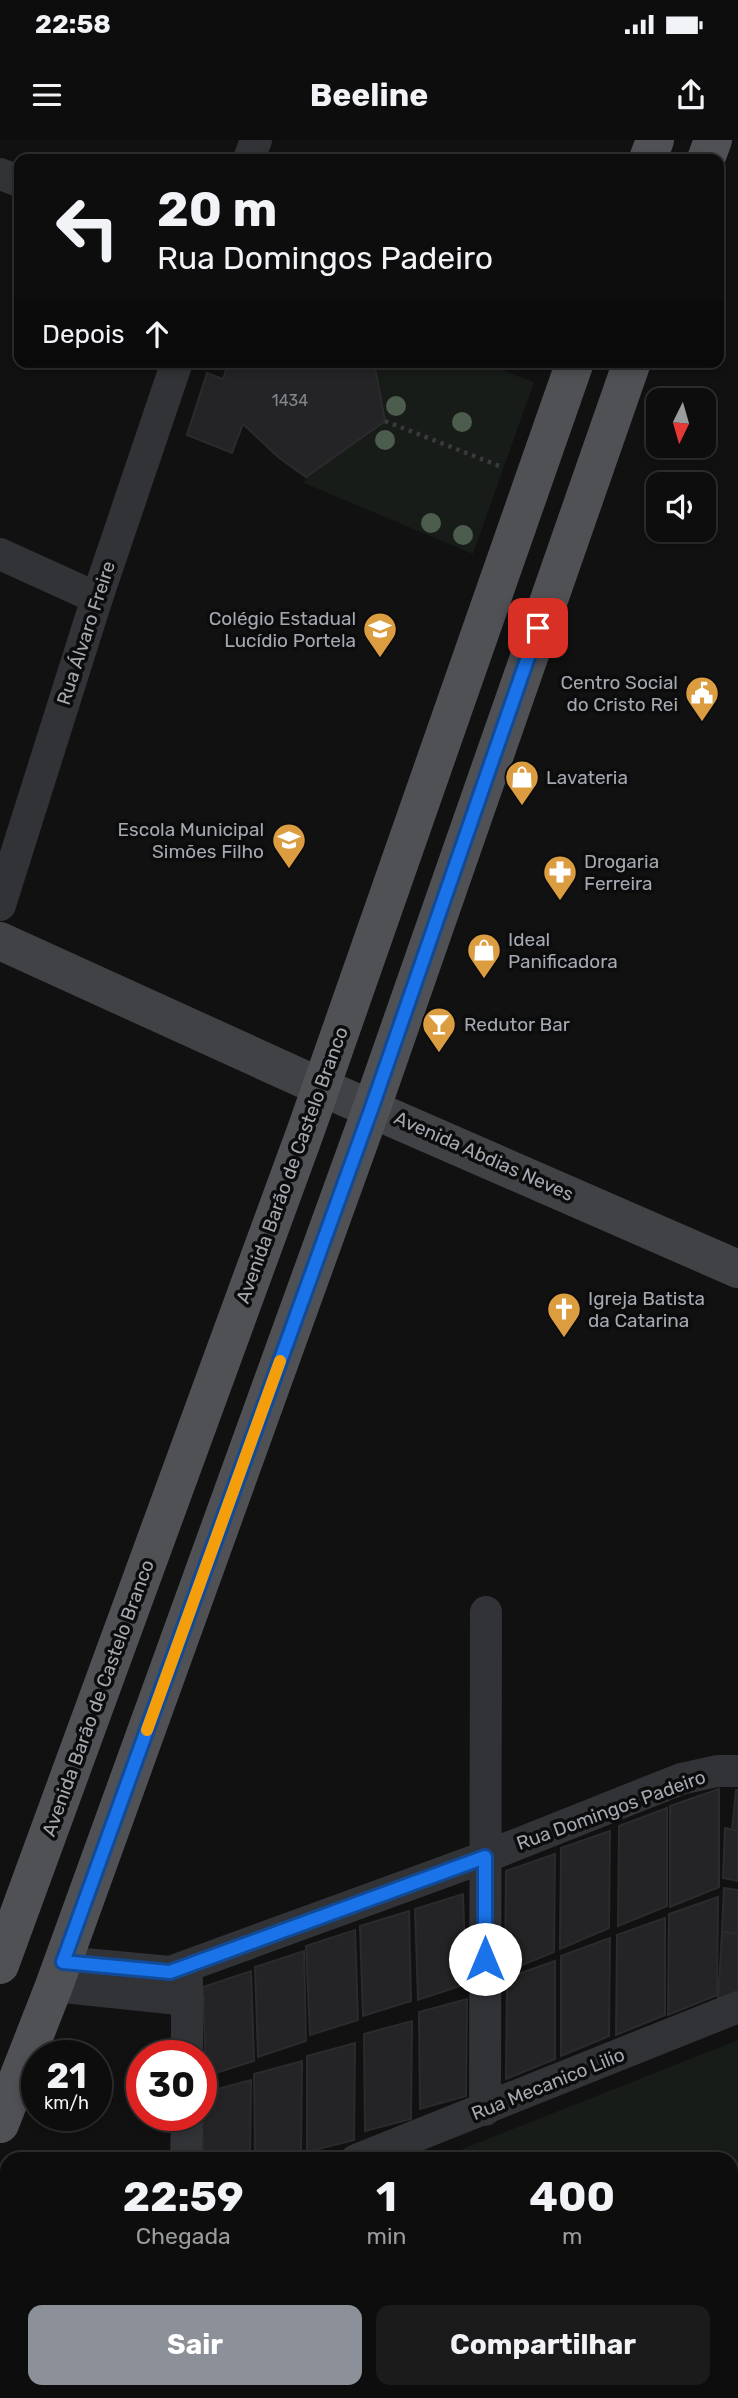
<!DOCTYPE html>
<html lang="pt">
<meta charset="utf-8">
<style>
:root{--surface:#0d0d0e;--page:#1b1b1c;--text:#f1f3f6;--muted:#9a9c9e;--line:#2d2d2e;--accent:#8c9099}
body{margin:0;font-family:Rubik,sans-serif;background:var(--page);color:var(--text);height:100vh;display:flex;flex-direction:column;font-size:26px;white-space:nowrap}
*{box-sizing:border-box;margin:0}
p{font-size:23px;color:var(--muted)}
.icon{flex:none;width:38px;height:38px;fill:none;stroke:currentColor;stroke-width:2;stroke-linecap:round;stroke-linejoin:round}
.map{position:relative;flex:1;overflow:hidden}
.drawer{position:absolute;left:0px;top:2012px;width:738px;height:247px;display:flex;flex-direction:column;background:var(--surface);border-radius:21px 21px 0 0;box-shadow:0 4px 10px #0003,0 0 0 2px var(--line)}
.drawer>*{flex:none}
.hud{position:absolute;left:14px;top:14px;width:710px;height:214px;border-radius:14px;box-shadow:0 4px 10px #0003,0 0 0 2px var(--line);background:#0d0d0e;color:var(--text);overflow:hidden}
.needle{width:46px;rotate:185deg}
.controls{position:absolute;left:646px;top:248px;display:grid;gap:14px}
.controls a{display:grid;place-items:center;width:70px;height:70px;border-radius:14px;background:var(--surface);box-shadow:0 4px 10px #0003,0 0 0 2px var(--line);font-size:35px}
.speed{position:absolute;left:21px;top:1900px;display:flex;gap:14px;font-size:35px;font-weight:700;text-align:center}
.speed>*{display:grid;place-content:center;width:91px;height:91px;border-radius:50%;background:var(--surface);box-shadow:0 4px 10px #0003,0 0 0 2px var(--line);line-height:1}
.speed small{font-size:18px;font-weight:400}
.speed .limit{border:10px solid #d22;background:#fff;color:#111}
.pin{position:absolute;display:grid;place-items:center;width:60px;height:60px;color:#fff;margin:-30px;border-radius:14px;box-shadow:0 4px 10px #0006}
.me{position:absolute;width:77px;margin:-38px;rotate:0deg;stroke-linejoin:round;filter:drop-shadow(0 0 5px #0008)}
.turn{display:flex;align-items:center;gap:24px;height:147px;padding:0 28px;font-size:32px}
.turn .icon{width:91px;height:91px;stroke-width:2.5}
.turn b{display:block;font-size:49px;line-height:60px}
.then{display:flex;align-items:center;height:66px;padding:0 28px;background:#0003;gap:14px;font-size:26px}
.eta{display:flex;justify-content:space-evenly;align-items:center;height:119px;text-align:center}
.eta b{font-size:42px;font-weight:700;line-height:49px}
.action{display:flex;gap:14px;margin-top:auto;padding:14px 28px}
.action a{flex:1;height:80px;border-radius:14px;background:var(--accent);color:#fff;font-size:28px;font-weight:700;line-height:80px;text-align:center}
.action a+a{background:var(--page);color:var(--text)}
.status{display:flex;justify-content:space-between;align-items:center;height:49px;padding:0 35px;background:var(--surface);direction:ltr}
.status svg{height:19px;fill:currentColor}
header{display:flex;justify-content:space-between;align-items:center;height:91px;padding:0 28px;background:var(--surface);font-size:32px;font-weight:700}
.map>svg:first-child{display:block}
</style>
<div class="status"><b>22:58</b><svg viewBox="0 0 49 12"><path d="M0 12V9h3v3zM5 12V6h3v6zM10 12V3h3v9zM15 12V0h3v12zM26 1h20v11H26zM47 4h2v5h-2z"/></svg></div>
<header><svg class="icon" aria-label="menu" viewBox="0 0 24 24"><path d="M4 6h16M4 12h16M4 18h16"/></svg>Beeline<svg class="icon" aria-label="share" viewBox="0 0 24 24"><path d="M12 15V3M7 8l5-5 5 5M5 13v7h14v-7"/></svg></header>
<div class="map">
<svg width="738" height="2258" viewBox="0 0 738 2258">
<rect width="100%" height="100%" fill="#111112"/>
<g fill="#181c18">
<polygon points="374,222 480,222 534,242 473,414 304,343 306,337 385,281"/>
<polygon points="738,1900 738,2069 732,2071 732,2020 437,2019"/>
</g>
<g fill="#242426" stroke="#2b2b2e" stroke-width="2">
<polygon points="211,222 374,222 385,281 306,337 278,317 243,284 232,313 187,295 207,233 223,239 227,227"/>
<polygon points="719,1649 719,1747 670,1767 670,1666"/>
<polygon points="736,1650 738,1650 738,1691 732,1690"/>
<polygon points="667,1668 667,1766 618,1786 619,1686"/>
<polygon points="725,1688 738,1691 738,1741 723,1738"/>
<polygon points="610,1691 609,1788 560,1809 561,1708"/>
<polygon points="555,1714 554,1812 505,1832 506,1731"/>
<polygon points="724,1748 738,1750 738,1794 722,1792"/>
<polygon points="463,1754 466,1844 418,1860 415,1769"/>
<polygon points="718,1757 717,1855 668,1875 669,1774"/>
<polygon points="409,1771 411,1861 363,1876 360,1786"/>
<polygon points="665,1778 665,1875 616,1895 617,1795"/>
<polygon points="355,1790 358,1880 310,1895 306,1806"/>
<polygon points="722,1792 738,1794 738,1855 718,1861"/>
<polygon points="610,1798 609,1896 561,1916 561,1816"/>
<polygon points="304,1811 306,1901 258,1917 255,1827"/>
<polygon points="555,1821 555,1919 506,1939 507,1838"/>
<polygon points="251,1831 254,1921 206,1936 203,1847"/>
<polygon points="467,1859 466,1956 420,1969 419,1872"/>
<polygon points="412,1881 411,1979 365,1991 364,1894"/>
<polygon points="355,1903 354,2000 307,2012 307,1916"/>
<polygon points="302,1921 301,2018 255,2020 254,1934"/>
<polygon points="251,1940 250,2020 203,2020 202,1953"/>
<polygon points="9,2252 169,2252 169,2258 8,2258"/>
<polygon points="504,2252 554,2252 554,2258 505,2258"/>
<polygon points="562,2252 612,2252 611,2258 562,2258"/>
</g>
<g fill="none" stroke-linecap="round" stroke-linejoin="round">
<polyline stroke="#393a3d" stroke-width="4.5" stroke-dasharray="3.5 5" stroke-linecap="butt" points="385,281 502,327"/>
<g stroke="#323337" stroke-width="32">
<polyline points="249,19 256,0"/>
<polyline points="0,34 19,41"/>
<polyline points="0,414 97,458"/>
<polyline points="0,765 97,458 177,222"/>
<polyline points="63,1822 170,1832 485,1717 681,1639 717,1631 738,1631"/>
<polyline points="187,1841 187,1916"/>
<polyline points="54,1846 188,1860"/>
<polyline points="485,1970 486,1472"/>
<polyline points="186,2020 187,1976"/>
<polyline points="356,2020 738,1867"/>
<polyline points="732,2101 738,2098"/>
<polyline points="188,2252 188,2258"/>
<polyline points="479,2252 479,2258"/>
<polyline points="307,2258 322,2252"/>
</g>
<polyline stroke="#414246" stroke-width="38" points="0,801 321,947 738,1129"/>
<g stroke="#4f5155" stroke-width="38">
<polyline points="648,19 655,0"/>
<polyline points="706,19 713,0"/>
<polyline points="0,1825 306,990 575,222"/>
<polyline points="0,1984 54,1846 372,967 632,222"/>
</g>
</g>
<g fill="#4c5c4d">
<circle cx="396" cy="266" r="10"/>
<circle cx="462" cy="282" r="10"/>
<circle cx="385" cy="300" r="10"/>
<circle cx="431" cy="383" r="10"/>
<circle cx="463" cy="395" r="10"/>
</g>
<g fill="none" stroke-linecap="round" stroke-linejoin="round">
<g stroke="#114b97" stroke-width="18">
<polyline id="route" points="485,1819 485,1717 170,1832 63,1822 372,967 538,488"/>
</g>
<use href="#route" stroke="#1a73e8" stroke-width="12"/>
<polyline stroke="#f59e0b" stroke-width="12" points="147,1590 280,1221"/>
</g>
<defs>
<g id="school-pin" transform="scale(1.75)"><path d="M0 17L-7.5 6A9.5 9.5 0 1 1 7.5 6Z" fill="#db9d40" stroke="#0c0c0d"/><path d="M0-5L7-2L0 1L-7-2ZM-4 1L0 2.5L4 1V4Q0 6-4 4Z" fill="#fff"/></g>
<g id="civic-pin" transform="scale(1.75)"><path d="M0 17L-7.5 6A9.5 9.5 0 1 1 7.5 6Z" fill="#db9d40" stroke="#0c0c0d"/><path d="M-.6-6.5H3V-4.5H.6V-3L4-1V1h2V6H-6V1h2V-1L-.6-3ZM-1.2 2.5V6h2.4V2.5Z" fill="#fff"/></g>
<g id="shop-pin" transform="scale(1.75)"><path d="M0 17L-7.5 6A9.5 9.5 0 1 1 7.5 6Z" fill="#db9d40" stroke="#0c0c0d"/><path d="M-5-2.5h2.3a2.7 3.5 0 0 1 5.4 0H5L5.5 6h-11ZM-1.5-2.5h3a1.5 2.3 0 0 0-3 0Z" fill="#fff"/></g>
<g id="pharmacy-pin" transform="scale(1.75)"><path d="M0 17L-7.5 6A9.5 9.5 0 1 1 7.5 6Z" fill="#db9d40" stroke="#0c0c0d"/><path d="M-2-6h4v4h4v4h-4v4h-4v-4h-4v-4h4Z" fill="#fff"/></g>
<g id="bar-pin" transform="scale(1.75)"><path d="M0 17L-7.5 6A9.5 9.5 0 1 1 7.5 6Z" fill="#db9d40" stroke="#0c0c0d"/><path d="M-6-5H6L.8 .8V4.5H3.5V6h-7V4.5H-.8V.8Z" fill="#fff"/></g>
<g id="church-pin" transform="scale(1.75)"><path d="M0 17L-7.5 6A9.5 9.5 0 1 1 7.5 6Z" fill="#db9d40" stroke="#0c0c0d"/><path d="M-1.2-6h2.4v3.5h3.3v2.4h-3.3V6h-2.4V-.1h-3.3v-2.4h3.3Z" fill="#fff"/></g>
</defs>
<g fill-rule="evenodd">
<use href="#school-pin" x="380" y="489"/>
<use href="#civic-pin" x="702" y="553"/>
<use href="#shop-pin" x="522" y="637"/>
<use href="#school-pin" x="289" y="700"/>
<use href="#pharmacy-pin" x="560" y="732"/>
<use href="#shop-pin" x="484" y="810"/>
<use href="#bar-pin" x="439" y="884"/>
<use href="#church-pin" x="564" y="1169"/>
</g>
<g text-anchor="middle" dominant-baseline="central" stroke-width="7" stroke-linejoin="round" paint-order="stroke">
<g font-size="16" fill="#83878e">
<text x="290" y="260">1434</text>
</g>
<g font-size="19" fill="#a4a9b1" stroke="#0c0c0d" text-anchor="start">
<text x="356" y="478" text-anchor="end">Colégio Estadual<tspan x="356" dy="22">Lucídio Portela</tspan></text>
<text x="678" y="542" text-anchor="end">Centro Social<tspan x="678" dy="22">do Cristo Rei</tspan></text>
<text x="546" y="637">Lavateria</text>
<text x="264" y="689" text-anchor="end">Escola Municipal<tspan x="264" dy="22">Simões Filho</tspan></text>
<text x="584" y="721">Drogaria<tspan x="584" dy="22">Ferreira</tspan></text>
<text x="508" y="799">Ideal<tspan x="508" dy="22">Panificadora</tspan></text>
<text x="464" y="884">Redutor Bar</text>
<text x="588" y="1158">Igreja Batista<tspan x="588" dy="22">da Catarina</tspan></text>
</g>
<g font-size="19" fill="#a4a9b1" stroke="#0c0c0d">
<text transform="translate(86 493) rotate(-72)">Rua Álvaro Freire</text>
<text transform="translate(484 1016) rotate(24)">Avenida Abdias Neves</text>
<text transform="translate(292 1025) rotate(-70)">Avenida Barão de Castelo Branco</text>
<text transform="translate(98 1558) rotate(-70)">Avenida Barão de Castelo Branco</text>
<text transform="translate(611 1670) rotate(-20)">Rua Domingos Padeiro</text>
<text transform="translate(548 1944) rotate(-22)">Rua Mecanico Lilio</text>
</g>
</g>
</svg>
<div class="controls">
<a><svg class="needle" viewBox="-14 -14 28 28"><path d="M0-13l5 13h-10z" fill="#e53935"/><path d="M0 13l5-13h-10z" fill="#9a9c9e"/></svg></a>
<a><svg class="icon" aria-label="sound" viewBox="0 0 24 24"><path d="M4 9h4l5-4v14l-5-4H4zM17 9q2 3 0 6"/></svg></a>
</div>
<div class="speed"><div>21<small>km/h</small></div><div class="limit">30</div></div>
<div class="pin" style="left:538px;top:488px;background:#d93025"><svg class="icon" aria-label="arrive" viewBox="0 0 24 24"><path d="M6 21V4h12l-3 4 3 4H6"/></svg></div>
<svg class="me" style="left:485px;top:1819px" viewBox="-20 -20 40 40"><circle r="19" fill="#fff"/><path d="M0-13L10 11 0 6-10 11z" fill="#1a73e8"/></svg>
<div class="hud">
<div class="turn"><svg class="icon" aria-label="left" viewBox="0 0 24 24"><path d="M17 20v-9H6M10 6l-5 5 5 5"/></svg><div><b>20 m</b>Rua Domingos Padeiro</div></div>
<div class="then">Depois<svg class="icon" aria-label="ahead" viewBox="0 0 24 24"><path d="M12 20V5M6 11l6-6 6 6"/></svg></div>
</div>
<section class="drawer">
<div class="eta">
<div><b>22:59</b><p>Chegada</p></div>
<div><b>1</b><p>min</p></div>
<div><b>400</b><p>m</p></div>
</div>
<div class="action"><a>Sair</a><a>Compartilhar</a></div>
</section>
</div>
